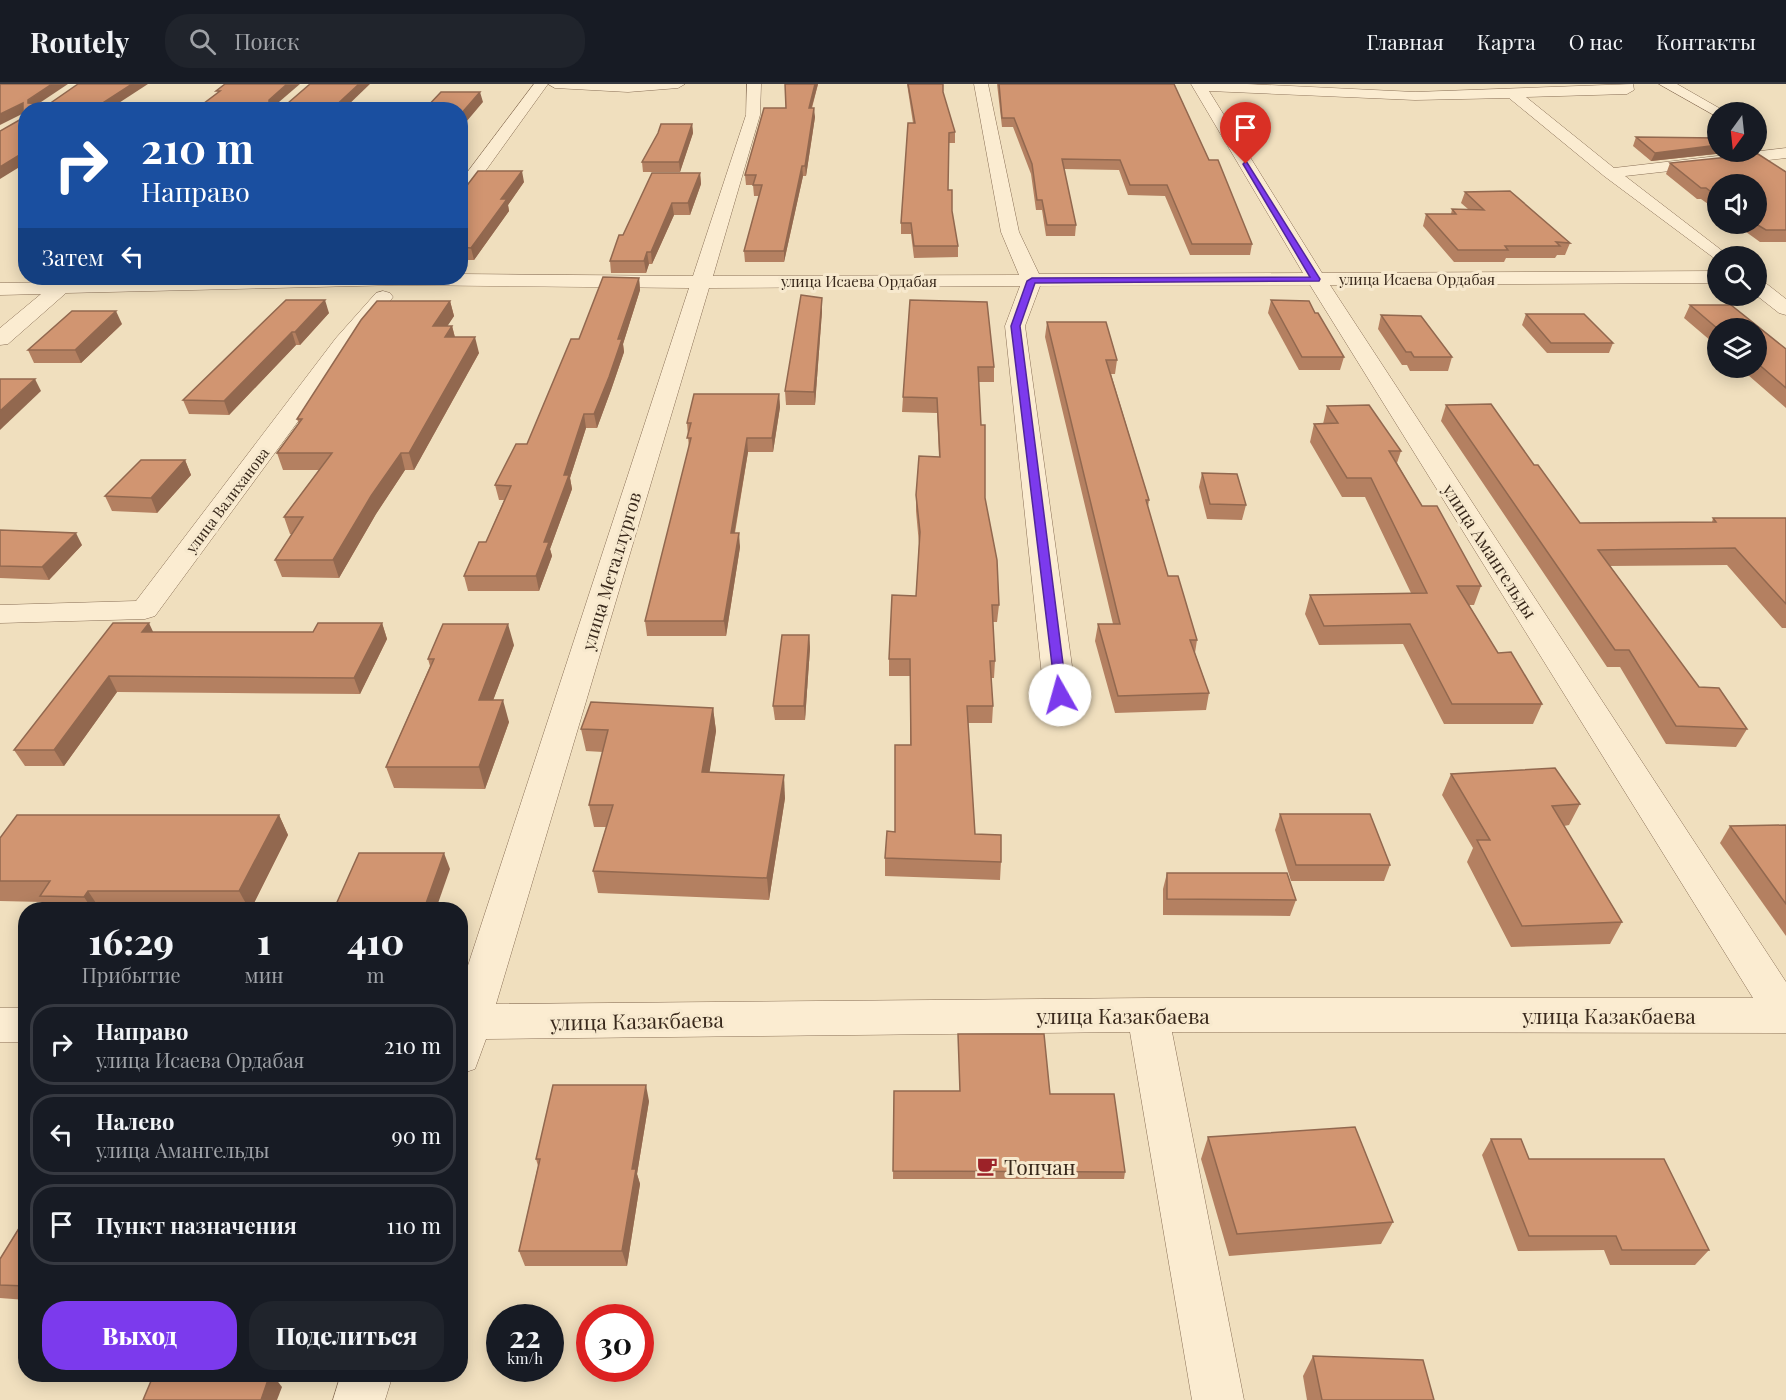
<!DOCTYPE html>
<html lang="ru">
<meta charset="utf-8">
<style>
:root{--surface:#171b24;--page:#20242c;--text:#f1f3f6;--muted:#9ea1a6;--line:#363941;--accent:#7c3aed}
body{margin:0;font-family:"Playfair Display",serif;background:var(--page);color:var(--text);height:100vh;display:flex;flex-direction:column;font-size:22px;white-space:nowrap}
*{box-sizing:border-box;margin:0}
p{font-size:20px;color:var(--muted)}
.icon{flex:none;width:33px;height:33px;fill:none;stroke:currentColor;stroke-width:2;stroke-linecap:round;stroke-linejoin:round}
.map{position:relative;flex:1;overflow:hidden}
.details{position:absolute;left:18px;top:818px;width:450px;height:480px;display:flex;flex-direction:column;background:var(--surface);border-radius:24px;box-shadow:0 3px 15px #0003}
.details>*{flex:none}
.banner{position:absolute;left:18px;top:18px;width:450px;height:183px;border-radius:24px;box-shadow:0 3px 15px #0003;background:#1a4fa0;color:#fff;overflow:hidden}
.needle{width:39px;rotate:195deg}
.fabs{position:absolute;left:1707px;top:18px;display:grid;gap:12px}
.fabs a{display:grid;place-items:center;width:60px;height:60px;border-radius:50%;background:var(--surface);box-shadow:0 3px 15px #0003;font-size:30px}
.speed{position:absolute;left:486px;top:1220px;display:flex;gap:12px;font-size:30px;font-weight:700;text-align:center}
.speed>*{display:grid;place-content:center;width:78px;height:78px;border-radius:50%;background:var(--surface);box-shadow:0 3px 15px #0003;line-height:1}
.speed small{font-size:15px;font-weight:400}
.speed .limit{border:9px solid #d22;background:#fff;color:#111}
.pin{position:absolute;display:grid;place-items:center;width:51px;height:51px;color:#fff;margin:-62px -26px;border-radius:50% 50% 50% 0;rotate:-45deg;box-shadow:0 0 6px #0007}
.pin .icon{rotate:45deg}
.me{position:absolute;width:66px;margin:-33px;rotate:353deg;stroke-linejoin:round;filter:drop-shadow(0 0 4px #0008)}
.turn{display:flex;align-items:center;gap:21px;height:126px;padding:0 24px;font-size:27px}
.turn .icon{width:78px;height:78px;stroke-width:2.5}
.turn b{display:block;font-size:42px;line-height:51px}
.then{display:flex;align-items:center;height:57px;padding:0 24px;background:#0003;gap:12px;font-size:22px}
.eta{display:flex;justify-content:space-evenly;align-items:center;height:102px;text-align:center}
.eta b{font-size:36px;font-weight:800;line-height:42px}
.cta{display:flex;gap:12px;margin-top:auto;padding:12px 24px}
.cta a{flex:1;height:69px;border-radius:24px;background:var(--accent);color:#fff;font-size:24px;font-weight:800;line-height:69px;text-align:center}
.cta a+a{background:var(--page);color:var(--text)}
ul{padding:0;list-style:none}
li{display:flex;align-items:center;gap:18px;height:81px;margin:0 12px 9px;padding:0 12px;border:3px solid var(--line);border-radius:24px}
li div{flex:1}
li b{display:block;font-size:22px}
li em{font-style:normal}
header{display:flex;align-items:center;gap:36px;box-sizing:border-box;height:84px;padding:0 30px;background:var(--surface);border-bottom:2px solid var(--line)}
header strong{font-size:28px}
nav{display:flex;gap:33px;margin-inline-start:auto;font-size:21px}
.search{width:420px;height:54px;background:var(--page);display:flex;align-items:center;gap:15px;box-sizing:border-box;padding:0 21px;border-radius:24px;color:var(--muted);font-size:22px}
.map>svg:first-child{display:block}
</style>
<header>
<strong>Routely</strong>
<div class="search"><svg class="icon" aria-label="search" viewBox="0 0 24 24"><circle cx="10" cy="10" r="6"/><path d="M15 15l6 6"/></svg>Поиск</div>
<nav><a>Главная</a><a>Карта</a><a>О нас</a><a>Контакты</a></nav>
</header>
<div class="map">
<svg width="1786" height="1316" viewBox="0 0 1786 1316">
<rect width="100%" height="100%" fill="#f0dfbe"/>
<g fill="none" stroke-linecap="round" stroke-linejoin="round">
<g stroke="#896f56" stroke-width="1">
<g id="street">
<polygon points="534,0 548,0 466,114 460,115 460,98"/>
<polygon points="548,0 685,0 678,4 628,8 555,4"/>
<path d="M 747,0 L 761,0 L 760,31 L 713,192 L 1019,191 L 1001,148 L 974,0 L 988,0 L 1019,148 L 1039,190 L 1303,189 L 1191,0 L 1247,0 L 1415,8 L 1633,0 L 1634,6 L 1627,10 L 1526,13 L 1614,84 L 1786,64 L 1786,74 L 1625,92 L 1729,172 L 1718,172 L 1718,177 L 1604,92 L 1509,14 L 1415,16 L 1209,7 L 1322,189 L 1718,187 L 1718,199 L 1330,201 L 1786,898 L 1786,949 L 1172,948 L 1244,1316 L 1192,1316 L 1130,948 L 486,955 L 475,985 L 460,990 L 460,906 L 689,204 L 398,201 L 66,209 L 8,260 L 0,261 L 0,244 L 41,210 L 0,211 L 0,199 L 55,198 L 61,194 L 73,194 L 76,197 L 223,194 L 460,194 L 460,190 L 693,192 L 746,31 ZM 1310,201 L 1753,914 L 1148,914 L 496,920 L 709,204 L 1020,202 L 1005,242 L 1044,611 L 1049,618 L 1060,621 L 1071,618 L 1076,611 L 1025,242 L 1040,202 Z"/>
<polygon points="1659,0 1677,0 1726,28 1714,31"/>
<polygon points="1756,195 1763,197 1786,215 1786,231 1779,229 1756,211"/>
<polygon points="383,207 390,209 393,213 390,217 352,264 155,532 145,535 0,539 0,521 136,517 336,254 376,209"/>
<rect x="0" y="924" width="26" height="34"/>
<polygon points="341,1290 393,1290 385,1316 333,1316"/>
</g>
</g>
<use href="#street" fill="#fbecd1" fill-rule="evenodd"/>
</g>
<g fill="#b48061">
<polygon points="785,0 818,0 812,24 815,33 806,92 803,92 784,178 745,178 744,167 759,112 754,112 753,101 746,101 745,91 786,24"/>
<polygon points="907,0 943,0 943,8 955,48 955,59 948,59 948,106 958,162 958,173 914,174 911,150 901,150 901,139 913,39"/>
<polygon points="997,0 1174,0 1209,76 1252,160 1250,171 1190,171 1165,112 1128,111 1119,86 1064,85 1076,141 1075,152 1046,152 1042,126 1036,126 1031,90 1013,43 1002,43"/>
<polygon points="692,40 693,49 680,88 643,88 642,78"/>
<polygon points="1636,53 1718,68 1734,68 1651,77 1633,62"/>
<polygon points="1670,79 1786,88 1786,158 1760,158 1735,140 1756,140 1718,100 1718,127 1701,115 1697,115 1666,90"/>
<polygon points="700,89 701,100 690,131 674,131 652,180 649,180 646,189 611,189 610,177 623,151"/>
<polygon points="524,98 508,121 509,127 474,176 460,176 460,105"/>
<polygon points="1465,108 1570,159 1565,171 1557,171 1555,174 1506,174 1504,178 1454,178 1423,142 1426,130 1451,130 1452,125 1468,125 1461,119"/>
<polygon points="639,194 640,206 623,260 624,268 611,306 597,344 586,344 570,394 572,405 550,465 552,472 539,507 468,507 464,492 486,458 504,416 499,416 495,401 527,360 579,255"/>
<polygon points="286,216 329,229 300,261 296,261 229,331 189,330 183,316"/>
<polygon points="910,216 994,283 994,298 978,298 985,414 999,521 997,538 993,538 995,577 994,594 991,594 993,622 992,639 968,639 975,750 1001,778 1000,796 885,792 885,774 895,748 910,661 910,592 889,592 889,575 916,512 919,460 916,427 916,411 939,373 937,329 902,328 903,313"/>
<polygon points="1271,216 1344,273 1340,286 1299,286 1268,229"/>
<polygon points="450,217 454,232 447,242 452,242 455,253 479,269 414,386 405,386 376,430 339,494 282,493 275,476 292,450 290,450 284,433 319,386 283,386 277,369 299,340 297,335"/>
<polygon points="1690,221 1731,221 1786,265 1786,324 1740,284 1756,284 1756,244 1718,244 1718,263 1684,234"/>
<polygon points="822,227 815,321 786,321 785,307"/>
<polygon points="1526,230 1613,259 1609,269 1547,269 1522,241"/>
<polygon points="1381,231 1452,273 1448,287 1410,287 1407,281 1402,281 1378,245"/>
<polygon points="1047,238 1117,276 1115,290 1111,290 1149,416 1148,423 1168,492 1197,556 1195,569 1209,609 1206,626 1115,629 1095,557 1098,540 1113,540 1045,253"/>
<polygon points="122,240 81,279 34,279 28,266"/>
<polygon points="779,310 780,323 773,368 748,368 735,449 740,463 726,552 647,552 645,537 689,365 687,339"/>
<polygon points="1446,321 1534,381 1580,439 1712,438 1713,434 1786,434 1786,544 1782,544 1727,481 1610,482 1699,603 1747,645 1736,663 1666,660 1620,583 1607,583 1441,337"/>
<polygon points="1327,322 1401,367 1397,379 1422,422 1481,502 1474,521 1469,521 1498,569 1542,620 1533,640 1444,640 1403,560 1319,561 1305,530 1310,511 1411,509 1365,413 1342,413 1310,358 1314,340 1323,340"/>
<polygon points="185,376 191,391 157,429 112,427 105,412"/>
<polygon points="1202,389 1246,421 1242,436 1207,435 1199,403"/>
<polygon points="0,446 82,461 49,496 0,494"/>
<polygon points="382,539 387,555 360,610 117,608 64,682 25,682 14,666 153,548 313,548"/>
<polygon points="809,551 810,564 805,636 775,636 773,622"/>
<polygon points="514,561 493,616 509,638 485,705 394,704 386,683 430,582 428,575"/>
<polygon points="713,624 716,647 709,688 785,714 769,816 598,809 593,787 606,743 594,743 589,721 603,668 586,667 581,645"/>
<polygon points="1451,690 1580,720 1569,741 1564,742 1622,838 1610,860 1511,863 1467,778 1473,764 1442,711"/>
<polygon points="1280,730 1390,781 1384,797 1291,797 1275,746"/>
<polygon points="279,731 288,751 251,825 48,825 43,818 0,817 0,754"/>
<polygon points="1786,741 1786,852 1720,759 1730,742"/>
<polygon points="1167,789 1296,816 1290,832 1163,831 1163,805"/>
<polygon points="958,950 1050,1010 1125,1088 1124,1095 893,1095 894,1007 960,1007"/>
<polygon points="649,1017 637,1090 640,1100 627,1182 525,1182 519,1167 538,1082 536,1075"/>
<polygon points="1208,1053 1393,1138 1381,1160 1229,1172 1201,1075"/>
<polygon points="1491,1055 1529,1075 1709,1166 1695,1181 1610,1181 1604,1166 1518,1167 1482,1071"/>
<polygon points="26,1133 26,1216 0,1214 0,1175"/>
<polygon points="1313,1272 1434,1316 1307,1316 1303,1292"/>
</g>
<g fill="#92684f">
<polygon points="52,0 68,0 32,24 28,19 28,16"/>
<polygon points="132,0 148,0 108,26 92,26"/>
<polygon points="287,0 300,0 272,24 269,19 269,16"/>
<polygon points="359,0 370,0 343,26 331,26"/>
<polygon points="815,0 818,0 809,33 809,24"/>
<polygon points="480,8 483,18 461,44 462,53 460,55 460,31"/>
<polygon points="23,19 26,28 0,41 0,30"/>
<polygon points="814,24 815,33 806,92 805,82"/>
<polygon points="692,40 693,49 680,88 679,78"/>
<polygon points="1718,61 1718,68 1734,68 1651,77 1655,69"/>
<polygon points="26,67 26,79 0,95 0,83"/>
<polygon points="802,82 803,92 784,178 784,167"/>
<polygon points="522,87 524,98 508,121 509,127 474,176 471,164 501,115"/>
<polygon points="700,89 701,100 690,131 688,119"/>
<polygon points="672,119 674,131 652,180 651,168"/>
<polygon points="647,168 649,180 646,189 644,177"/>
<polygon points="639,194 640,206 623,260 624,268 611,306 597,344 594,330"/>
<polygon points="822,214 822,227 815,321 814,308"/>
<polygon points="325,216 329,229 300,261 295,248"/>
<polygon points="450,217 454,232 437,258 433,242"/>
<polygon points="116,227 122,240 81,279 75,266"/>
<polygon points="452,242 456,258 445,253"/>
<polygon points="292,248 296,261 229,331 224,317"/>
<polygon points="475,253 479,269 414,386 409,369"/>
<polygon points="35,295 41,307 0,346 0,327"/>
<polygon points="779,310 780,323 773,368 772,354"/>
<polygon points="584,330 586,344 570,394 572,405 550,465 552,472 539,507 536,492 544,458 564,391"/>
<polygon points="747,354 748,368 732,463 731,449"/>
<polygon points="401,369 405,386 376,430 339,494 333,476 371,412"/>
<polygon points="185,376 191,391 157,429 151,414"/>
<polygon points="76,449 82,461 49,496 42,483"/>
<polygon points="739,449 740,463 726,552 724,537"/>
<polygon points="149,539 156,554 142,548"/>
<polygon points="382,539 387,555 360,610 354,594"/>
<polygon points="508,540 514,561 485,638 479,616"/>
<polygon points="809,551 810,564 805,636 804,622"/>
<polygon points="109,592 117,608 64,682 54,666"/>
<polygon points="503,616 509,638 485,705 479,683"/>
<polygon points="713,624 716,647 706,711 702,688"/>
<polygon points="784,691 785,714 769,816 767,794"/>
<polygon points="279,731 288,751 251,825 249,825 239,807"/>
<polygon points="444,769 450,785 436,825 424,825"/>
<polygon points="88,807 100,825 92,825 84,813"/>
<polygon points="646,1001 649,1017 637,1090 640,1100 627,1182 622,1167 632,1085"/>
<polygon points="270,1290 272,1290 282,1303 277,1316 261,1316"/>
</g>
<g fill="#d19571" stroke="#92684f" stroke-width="1.5">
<polygon points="0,0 52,0 28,16 28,19 49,20 78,0 132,0 92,26 26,26 26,67 0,83 0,47 23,34 23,19 0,30"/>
<polygon points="225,0 287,0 269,16 269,19 288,19 310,0 359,0 331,26 195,26 220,7 216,7"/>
<polygon points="785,0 815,0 809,24 814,24 805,82 802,82 784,167 744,167 762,101 753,101 756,91 745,91 764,24 786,24"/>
<polygon points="908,0 943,0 943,8 955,48 949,49 948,106 952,106 952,127 958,162 914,162 911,139 901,139 908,39 915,39"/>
<polygon points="999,0 1174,0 1209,76 1218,76 1252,160 1192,160 1167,101 1130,101 1120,76 1062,75 1076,141 1047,141 1042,116 1037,116 1032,80 1014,34 1002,34"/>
<polygon points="441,8 480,8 460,31 460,26 424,26"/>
<polygon points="661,40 692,40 679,78 642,78 658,49"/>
<polygon points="1636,53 1718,54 1718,61 1655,69"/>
<polygon points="1758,70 1786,88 1786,146 1766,146 1756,140 1756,100 1718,100 1718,113 1706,104 1701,104 1670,79"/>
<polygon points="478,87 522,87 501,115 507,115 471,164 460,163 460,105 465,104"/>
<polygon points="652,89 700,89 688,119 672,119 651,168 647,168 644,177 610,177 619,151 623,151"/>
<polygon points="1510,107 1570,159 1556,158 1560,162 1505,162 1508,166 1458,166 1426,130 1456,130 1452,125 1484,126 1465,108"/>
<polygon points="603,193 639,194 618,255 622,255 609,293 594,330 584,330 564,391 569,391 544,458 549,458 536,492 464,492 479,458 486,458 511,402 495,401 516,360 527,360 571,255 579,255"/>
<polygon points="801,211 822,214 814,308 785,307"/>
<polygon points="286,216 325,216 295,248 292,248 224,317 183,316"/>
<polygon points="910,216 987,218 994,283 978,283 981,341 985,341 985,414 997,476 999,521 992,521 995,577 990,577 993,622 967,622 975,750 1001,751 1001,778 885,774 887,747 895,748 895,661 911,661 910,575 889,575 892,511 916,512 920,448 916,411 919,372 940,373 937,314 903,313"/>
<polygon points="1271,216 1309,217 1315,229 1318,229 1344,273 1302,273"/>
<polygon points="377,217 450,217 433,242 452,242 445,253 475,253 409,369 401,369 371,412 333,476 275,476 303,433 284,433 332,369 277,369 302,335 297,335 361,236"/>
<polygon points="1690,221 1731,221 1786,265 1786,304 1756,278 1756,244 1718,245"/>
<polygon points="72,227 116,227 75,266 28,266"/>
<polygon points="1526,230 1584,230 1613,259 1551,259"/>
<polygon points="1381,231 1421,232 1452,273 1414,273 1411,268 1406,268"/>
<polygon points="1047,238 1106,238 1117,276 1106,276 1149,416 1146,416 1168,492 1178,492 1197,556 1190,556 1209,609 1118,612 1098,540 1120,540"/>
<polygon points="0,295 35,295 0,327"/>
<polygon points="694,310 779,310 772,354 747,354 731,449 739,449 724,537 645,537 691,354 687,354 691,339 687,339"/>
<polygon points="1491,320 1534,381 1538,381 1580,439 1716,438 1713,434 1786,434 1786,520 1735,464 1598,466 1699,603 1719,604 1747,645 1676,642 1629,566 1615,566 1446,321"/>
<polygon points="1369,321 1401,367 1389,367 1422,422 1437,422 1481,502 1457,502 1498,569 1511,568 1542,620 1452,620 1410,540 1324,542 1310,511 1427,509 1371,394 1347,394 1314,340 1338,339 1327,322"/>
<polygon points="141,376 185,376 151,414 105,412"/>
<polygon points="1202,389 1237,390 1246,421 1210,420"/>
<polygon points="0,446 76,449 42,483 0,482"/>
<polygon points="113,539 149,539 142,548 313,548 318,539 382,539 354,594 109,592 54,666 14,666"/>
<polygon points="443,540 508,540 479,616 503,616 479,683 386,683 434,575 428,575"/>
<polygon points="782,551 809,551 804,622 773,622"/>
<polygon points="591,618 713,624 702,688 784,691 767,794 593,787 613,721 589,721 608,646 581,645"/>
<polygon points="1555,684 1580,720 1552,722 1622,838 1522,842 1477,756 1490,756 1451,690"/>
<polygon points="1280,730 1370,730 1390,781 1296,781"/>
<polygon points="17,731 279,731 239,807 88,807 84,813 40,812 50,797 0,797 0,754"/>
<polygon points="1786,741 1786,820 1730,742"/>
<polygon points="359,769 444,769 424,825 334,825"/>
<polygon points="1167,789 1287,789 1296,816 1167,815"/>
<polygon points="958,950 1044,950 1050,1010 1114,1010 1125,1088 893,1087 894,1007 960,1007"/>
<polygon points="553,1001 646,1001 632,1085 636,1085 622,1167 519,1167 540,1075 536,1075"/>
<polygon points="1355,1043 1393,1138 1237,1150 1208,1053"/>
<polygon points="1491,1055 1521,1055 1529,1075 1664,1075 1709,1166 1622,1166 1616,1152 1529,1152"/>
<polygon points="26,1133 26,1202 0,1201 0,1175"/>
<polygon points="1313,1272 1423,1276 1434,1316 1322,1316"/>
<polygon points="154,1290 270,1290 261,1316 143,1316"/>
</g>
<polygon fill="#7c3aed" stroke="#51269a" stroke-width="1.5" points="1246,77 1320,195 1319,197 1035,199 1020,242 1067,611 1060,615 1056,614 1011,242 1027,197 1032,194 1310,193 1243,80"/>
<defs>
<g id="cafe-bare" transform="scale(1.62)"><path d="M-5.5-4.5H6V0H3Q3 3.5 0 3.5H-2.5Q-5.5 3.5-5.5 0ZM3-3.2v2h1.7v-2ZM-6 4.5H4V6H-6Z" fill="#9c2228" stroke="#f7e9ce" stroke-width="2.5" paint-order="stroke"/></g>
</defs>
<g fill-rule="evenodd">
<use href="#cafe-bare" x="987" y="1082"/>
</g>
<g text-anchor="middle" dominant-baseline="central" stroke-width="6" stroke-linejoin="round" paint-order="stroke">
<g font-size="15" fill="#38281b" stroke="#f7e9ce">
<text x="1417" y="195">улица Исаева Ордабая</text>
<text x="859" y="197">улица Исаева Ордабая</text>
<text transform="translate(227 416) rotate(-53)">улица Валиханова</text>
</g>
<g font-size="18" fill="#38281b" stroke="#f7e9ce">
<text transform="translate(1490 467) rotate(57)">улица Амангельды</text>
<text transform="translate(611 487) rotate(-73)">улица Металлургов</text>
</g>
<g font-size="21" fill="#38281b" stroke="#f7e9ce">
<text x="1123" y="931">улица Казакбаева</text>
<text x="1609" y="931">улица Казакбаева</text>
<text transform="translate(637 936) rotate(-1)">улица Казакбаева</text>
</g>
<g font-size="21" fill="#38281b" stroke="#f7e9ce" text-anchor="start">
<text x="1004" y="1082">Топчан</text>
</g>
</g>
</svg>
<div class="fabs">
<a><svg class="needle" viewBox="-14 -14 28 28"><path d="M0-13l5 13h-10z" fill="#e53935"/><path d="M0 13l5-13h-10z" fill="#9ea1a6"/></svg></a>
<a><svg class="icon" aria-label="sound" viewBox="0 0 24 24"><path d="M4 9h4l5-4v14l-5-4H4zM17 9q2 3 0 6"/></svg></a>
<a><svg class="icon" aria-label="search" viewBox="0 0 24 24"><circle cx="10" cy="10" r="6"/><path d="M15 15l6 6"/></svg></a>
<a><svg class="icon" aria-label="layers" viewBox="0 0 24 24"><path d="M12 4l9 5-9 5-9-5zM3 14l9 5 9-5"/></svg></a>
</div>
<div class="speed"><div>22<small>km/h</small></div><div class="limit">30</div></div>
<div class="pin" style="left:1246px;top:80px;background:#d93025"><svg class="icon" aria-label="arrive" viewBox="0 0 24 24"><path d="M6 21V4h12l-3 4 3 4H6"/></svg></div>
<svg class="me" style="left:1060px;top:611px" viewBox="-20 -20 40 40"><circle r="19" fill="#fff"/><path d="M0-13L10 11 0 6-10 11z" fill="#7c3aed"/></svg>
<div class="banner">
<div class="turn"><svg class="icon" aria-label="right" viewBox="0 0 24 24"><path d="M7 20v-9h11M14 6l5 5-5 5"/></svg><div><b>210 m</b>Направо</div></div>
<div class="then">Затем<svg class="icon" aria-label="left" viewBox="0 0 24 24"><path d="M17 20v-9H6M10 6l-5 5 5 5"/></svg></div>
</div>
<section class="details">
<div class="eta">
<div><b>16:29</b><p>Прибытие</p></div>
<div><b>1</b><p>мин</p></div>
<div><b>410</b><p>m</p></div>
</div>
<ul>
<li><svg class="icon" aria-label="right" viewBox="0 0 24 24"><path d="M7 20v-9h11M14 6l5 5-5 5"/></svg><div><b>Направо</b><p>улица Исаева Ордабая</p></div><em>210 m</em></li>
<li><svg class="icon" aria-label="left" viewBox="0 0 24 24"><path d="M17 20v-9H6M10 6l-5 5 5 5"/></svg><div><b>Налево</b><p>улица Амангельды</p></div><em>90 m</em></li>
<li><svg class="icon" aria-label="arrive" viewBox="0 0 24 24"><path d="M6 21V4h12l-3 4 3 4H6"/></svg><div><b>Пункт назначения</b></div><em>110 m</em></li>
</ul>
<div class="cta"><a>Выход</a><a>Поделиться</a></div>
</section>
</div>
